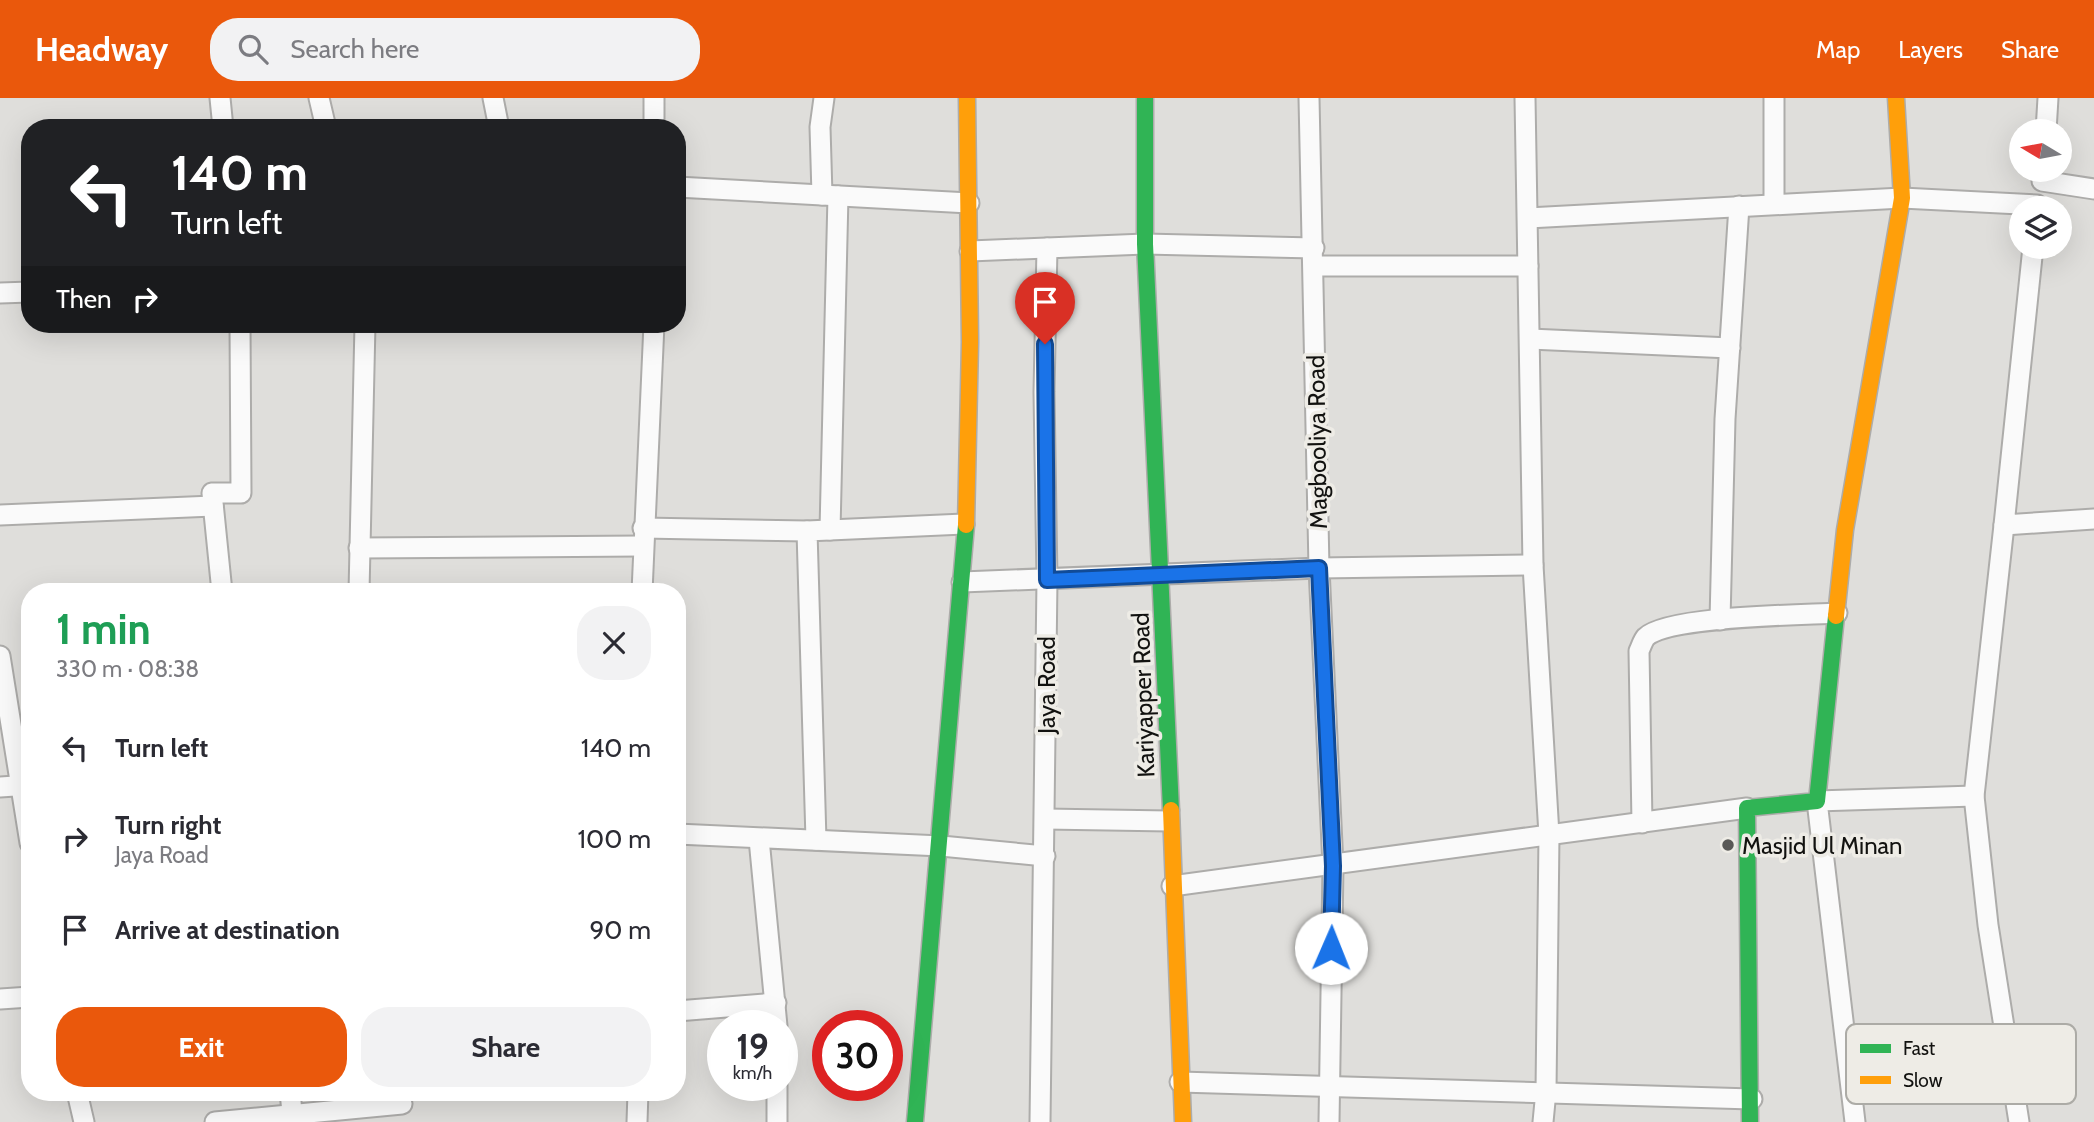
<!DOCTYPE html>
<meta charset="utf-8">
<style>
:root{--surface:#fff;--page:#f2f2f3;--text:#2b2b33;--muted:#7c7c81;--accent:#ea580c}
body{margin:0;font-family:Cabin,sans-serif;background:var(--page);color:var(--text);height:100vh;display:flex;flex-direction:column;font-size:26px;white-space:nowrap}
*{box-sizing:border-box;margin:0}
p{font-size:23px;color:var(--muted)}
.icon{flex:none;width:38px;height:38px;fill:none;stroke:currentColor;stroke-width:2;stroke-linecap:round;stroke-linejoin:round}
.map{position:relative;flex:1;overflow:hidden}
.details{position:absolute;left:21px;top:485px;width:665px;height:518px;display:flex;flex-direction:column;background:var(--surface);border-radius:28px;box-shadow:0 7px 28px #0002}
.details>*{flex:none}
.hud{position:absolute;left:21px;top:21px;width:665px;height:214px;border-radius:28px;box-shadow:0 7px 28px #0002;background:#202124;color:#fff;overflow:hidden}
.needle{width:46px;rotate:280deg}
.buttons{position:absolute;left:2009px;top:21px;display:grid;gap:14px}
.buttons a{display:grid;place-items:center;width:63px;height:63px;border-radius:50%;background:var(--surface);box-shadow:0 7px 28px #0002;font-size:35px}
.speed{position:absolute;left:707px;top:912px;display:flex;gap:14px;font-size:35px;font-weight:700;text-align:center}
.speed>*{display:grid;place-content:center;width:91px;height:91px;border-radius:50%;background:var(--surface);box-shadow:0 7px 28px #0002;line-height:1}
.speed small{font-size:18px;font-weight:400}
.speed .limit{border:10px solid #d22;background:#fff;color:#111}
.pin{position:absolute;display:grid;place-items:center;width:60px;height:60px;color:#fff;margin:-72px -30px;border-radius:50% 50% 50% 0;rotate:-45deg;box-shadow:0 0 7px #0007}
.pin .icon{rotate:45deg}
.me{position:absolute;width:77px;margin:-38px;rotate:1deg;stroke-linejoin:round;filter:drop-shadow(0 0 5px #0008)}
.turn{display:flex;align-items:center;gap:24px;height:147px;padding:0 35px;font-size:32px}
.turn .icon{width:91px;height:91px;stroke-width:2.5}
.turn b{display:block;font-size:49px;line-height:60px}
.then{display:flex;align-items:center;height:66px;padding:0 35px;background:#0003;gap:14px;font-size:26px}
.round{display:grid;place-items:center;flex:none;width:74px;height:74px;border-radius:28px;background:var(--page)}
.headline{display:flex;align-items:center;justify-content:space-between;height:119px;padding:0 35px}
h1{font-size:42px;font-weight:700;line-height:52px;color:#1e9e55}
.button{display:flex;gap:14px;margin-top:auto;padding:14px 35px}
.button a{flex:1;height:80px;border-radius:28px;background:var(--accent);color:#fff;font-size:28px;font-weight:700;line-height:80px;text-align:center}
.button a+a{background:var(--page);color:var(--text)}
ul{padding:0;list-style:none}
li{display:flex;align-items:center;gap:21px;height:91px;padding:0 35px}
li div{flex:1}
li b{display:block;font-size:26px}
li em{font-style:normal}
header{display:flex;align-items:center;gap:42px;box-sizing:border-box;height:98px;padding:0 35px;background:var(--accent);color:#fff}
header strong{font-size:33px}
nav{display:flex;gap:38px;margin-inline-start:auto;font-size:24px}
.search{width:490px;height:63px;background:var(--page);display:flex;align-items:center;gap:18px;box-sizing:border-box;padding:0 24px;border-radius:28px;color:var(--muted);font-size:26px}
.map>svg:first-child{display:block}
</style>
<header>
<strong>Headway</strong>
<div class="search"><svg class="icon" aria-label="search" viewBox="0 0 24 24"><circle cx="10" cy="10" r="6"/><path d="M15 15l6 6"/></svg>Search here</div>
<nav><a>Map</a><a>Layers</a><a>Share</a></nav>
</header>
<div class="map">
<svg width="2094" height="1024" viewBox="0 0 2094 1024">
<rect width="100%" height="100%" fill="#dfdedb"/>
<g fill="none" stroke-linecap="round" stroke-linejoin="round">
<g stroke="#adacaa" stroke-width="23">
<g id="street">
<polyline points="220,0 223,30"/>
<polyline points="319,0 326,30"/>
<polyline points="493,0 499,30"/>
<polyline points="654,0 654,30"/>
<polyline points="1309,0 1319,470 1333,768 1329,1024"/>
<polyline points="1525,0 1533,467 1549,737 1546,993 1543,1024"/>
<polyline points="1774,0 1774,106"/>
<polyline points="2046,33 2048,0"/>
<polyline points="2042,83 2094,91"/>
<polyline points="677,89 969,105"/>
<polyline points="822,97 820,29 824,0"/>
<polyline points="1528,120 1902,100 2037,107"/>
<polyline points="2033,149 2004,427 2094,421"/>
<polyline points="970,153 1145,146 1314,150"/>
<polyline points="1314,168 1528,168"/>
<polyline points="0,195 30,194"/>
<polyline points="1530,241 1730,250"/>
<polyline points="0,417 213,408"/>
<polyline points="2004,427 1974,698 1988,827 2019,1024"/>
<polyline points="643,430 807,433"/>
<polyline points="830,432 838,98"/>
<polyline points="359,450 641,448"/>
<polyline points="962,484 1319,470 1533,467"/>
<polyline points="222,494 212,395 241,395 240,226"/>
<polyline points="359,494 365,226"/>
<polyline points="642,494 654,226"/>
<polyline points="1720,522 1725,321 1739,108"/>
<polyline points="0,558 30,745"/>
<polyline points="0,689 30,687"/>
<polyline points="1045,721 1169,723"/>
<path d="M 1642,725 L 1639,553 C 1641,549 1643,542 1646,539 C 1668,518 1802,517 1837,515"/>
<polyline points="677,736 941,748 1045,758"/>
<polyline points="759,741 777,928"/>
<polyline points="816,742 807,433 964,426"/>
<polyline points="1172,788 1747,710"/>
<polyline points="0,901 30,899"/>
<polyline points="677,913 776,905"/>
<polyline points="1180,984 1752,1001"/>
<polyline points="777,987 777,1024"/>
<polyline points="77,994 84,1024"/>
<polyline points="290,994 293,1024"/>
<polyline points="215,1024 402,1006"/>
<polyline points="637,1024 638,994"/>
<polyline points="1040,1024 1047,482 1044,294 1047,150"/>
<polyline points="1855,1024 1817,703 1974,698"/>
</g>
</g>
<g stroke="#adacaa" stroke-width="19">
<g id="fast">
<polyline points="1145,0 1145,146 1171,712"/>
<polyline points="915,1024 966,427"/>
<polyline points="1750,1024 1747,710 1817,703 1836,518"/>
</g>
</g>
<g stroke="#adacaa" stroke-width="19">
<g id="slow">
<polyline points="966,427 970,244 967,0"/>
<polyline points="1836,518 1845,432 1902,100 1896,0"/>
<polyline points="1171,712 1183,1024"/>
</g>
</g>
<use href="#street" stroke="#fafafa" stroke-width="19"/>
<use href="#fast" stroke="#30b455" stroke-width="16"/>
<use href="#slow" stroke="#ff9f0a" stroke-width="16"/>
</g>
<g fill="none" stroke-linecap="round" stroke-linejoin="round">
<g stroke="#114b97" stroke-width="18">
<polyline id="route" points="1045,246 1047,482 1319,470 1333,768 1331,850"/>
</g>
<use href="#route" stroke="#1a73e8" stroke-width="12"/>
</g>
<circle fill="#5a5957" stroke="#eeece6" stroke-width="2.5" cx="1728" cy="747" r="7"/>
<g text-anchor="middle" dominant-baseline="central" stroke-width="7" stroke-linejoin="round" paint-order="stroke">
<g font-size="24" fill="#121210" stroke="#eeece6">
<text transform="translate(1317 344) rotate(-91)">Magbooliya Road</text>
<text transform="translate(1046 587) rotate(-90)">Jaya Road</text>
<text transform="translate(1143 597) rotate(-92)">Kariyapper Road</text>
</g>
<g font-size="24" fill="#121210" stroke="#eeece6" text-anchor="start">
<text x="1742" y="747">Masjid Ul Minan</text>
</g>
</g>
<rect x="1846" y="926" width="230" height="80" rx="10" fill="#eeece6" stroke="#acaba6" stroke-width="2"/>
<rect x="1860" y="946" width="31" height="9" fill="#30b455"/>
<rect x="1860" y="978" width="31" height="8" fill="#ff9f0a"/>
<g font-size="19" fill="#121210">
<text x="1903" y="957">Fast</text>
<text x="1903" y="989">Slow</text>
</g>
</svg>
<div class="buttons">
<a><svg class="needle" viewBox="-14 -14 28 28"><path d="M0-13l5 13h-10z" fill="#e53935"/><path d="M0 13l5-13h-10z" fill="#7c7c81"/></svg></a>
<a><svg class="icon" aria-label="layers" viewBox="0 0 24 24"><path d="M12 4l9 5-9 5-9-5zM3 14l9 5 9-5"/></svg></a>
</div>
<div class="speed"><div>19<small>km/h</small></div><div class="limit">30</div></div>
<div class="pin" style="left:1045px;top:246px;background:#d93025"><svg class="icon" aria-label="arrive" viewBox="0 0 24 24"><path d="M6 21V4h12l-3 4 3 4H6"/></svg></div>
<svg class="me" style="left:1331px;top:850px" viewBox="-20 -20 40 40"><circle r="19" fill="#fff"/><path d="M0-13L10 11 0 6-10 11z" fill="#1a73e8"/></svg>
<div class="hud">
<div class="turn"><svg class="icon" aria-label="left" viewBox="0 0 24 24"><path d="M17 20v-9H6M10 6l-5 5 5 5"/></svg><div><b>140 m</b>Turn left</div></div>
<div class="then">Then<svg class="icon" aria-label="right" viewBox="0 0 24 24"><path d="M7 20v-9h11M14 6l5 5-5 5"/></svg></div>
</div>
<section class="details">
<div class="headline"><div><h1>1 min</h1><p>330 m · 08:38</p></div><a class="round"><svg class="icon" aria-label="close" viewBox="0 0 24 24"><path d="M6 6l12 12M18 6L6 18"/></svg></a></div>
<ul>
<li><svg class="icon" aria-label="left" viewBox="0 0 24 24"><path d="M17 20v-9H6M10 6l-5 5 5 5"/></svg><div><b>Turn left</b></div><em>140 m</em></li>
<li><svg class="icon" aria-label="right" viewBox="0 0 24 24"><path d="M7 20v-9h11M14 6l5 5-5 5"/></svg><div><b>Turn right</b><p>Jaya Road</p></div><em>100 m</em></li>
<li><svg class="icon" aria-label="arrive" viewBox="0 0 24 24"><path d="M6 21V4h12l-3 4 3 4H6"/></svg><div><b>Arrive at destination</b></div><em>90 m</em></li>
</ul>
<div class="button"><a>Exit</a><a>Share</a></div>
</section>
</div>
